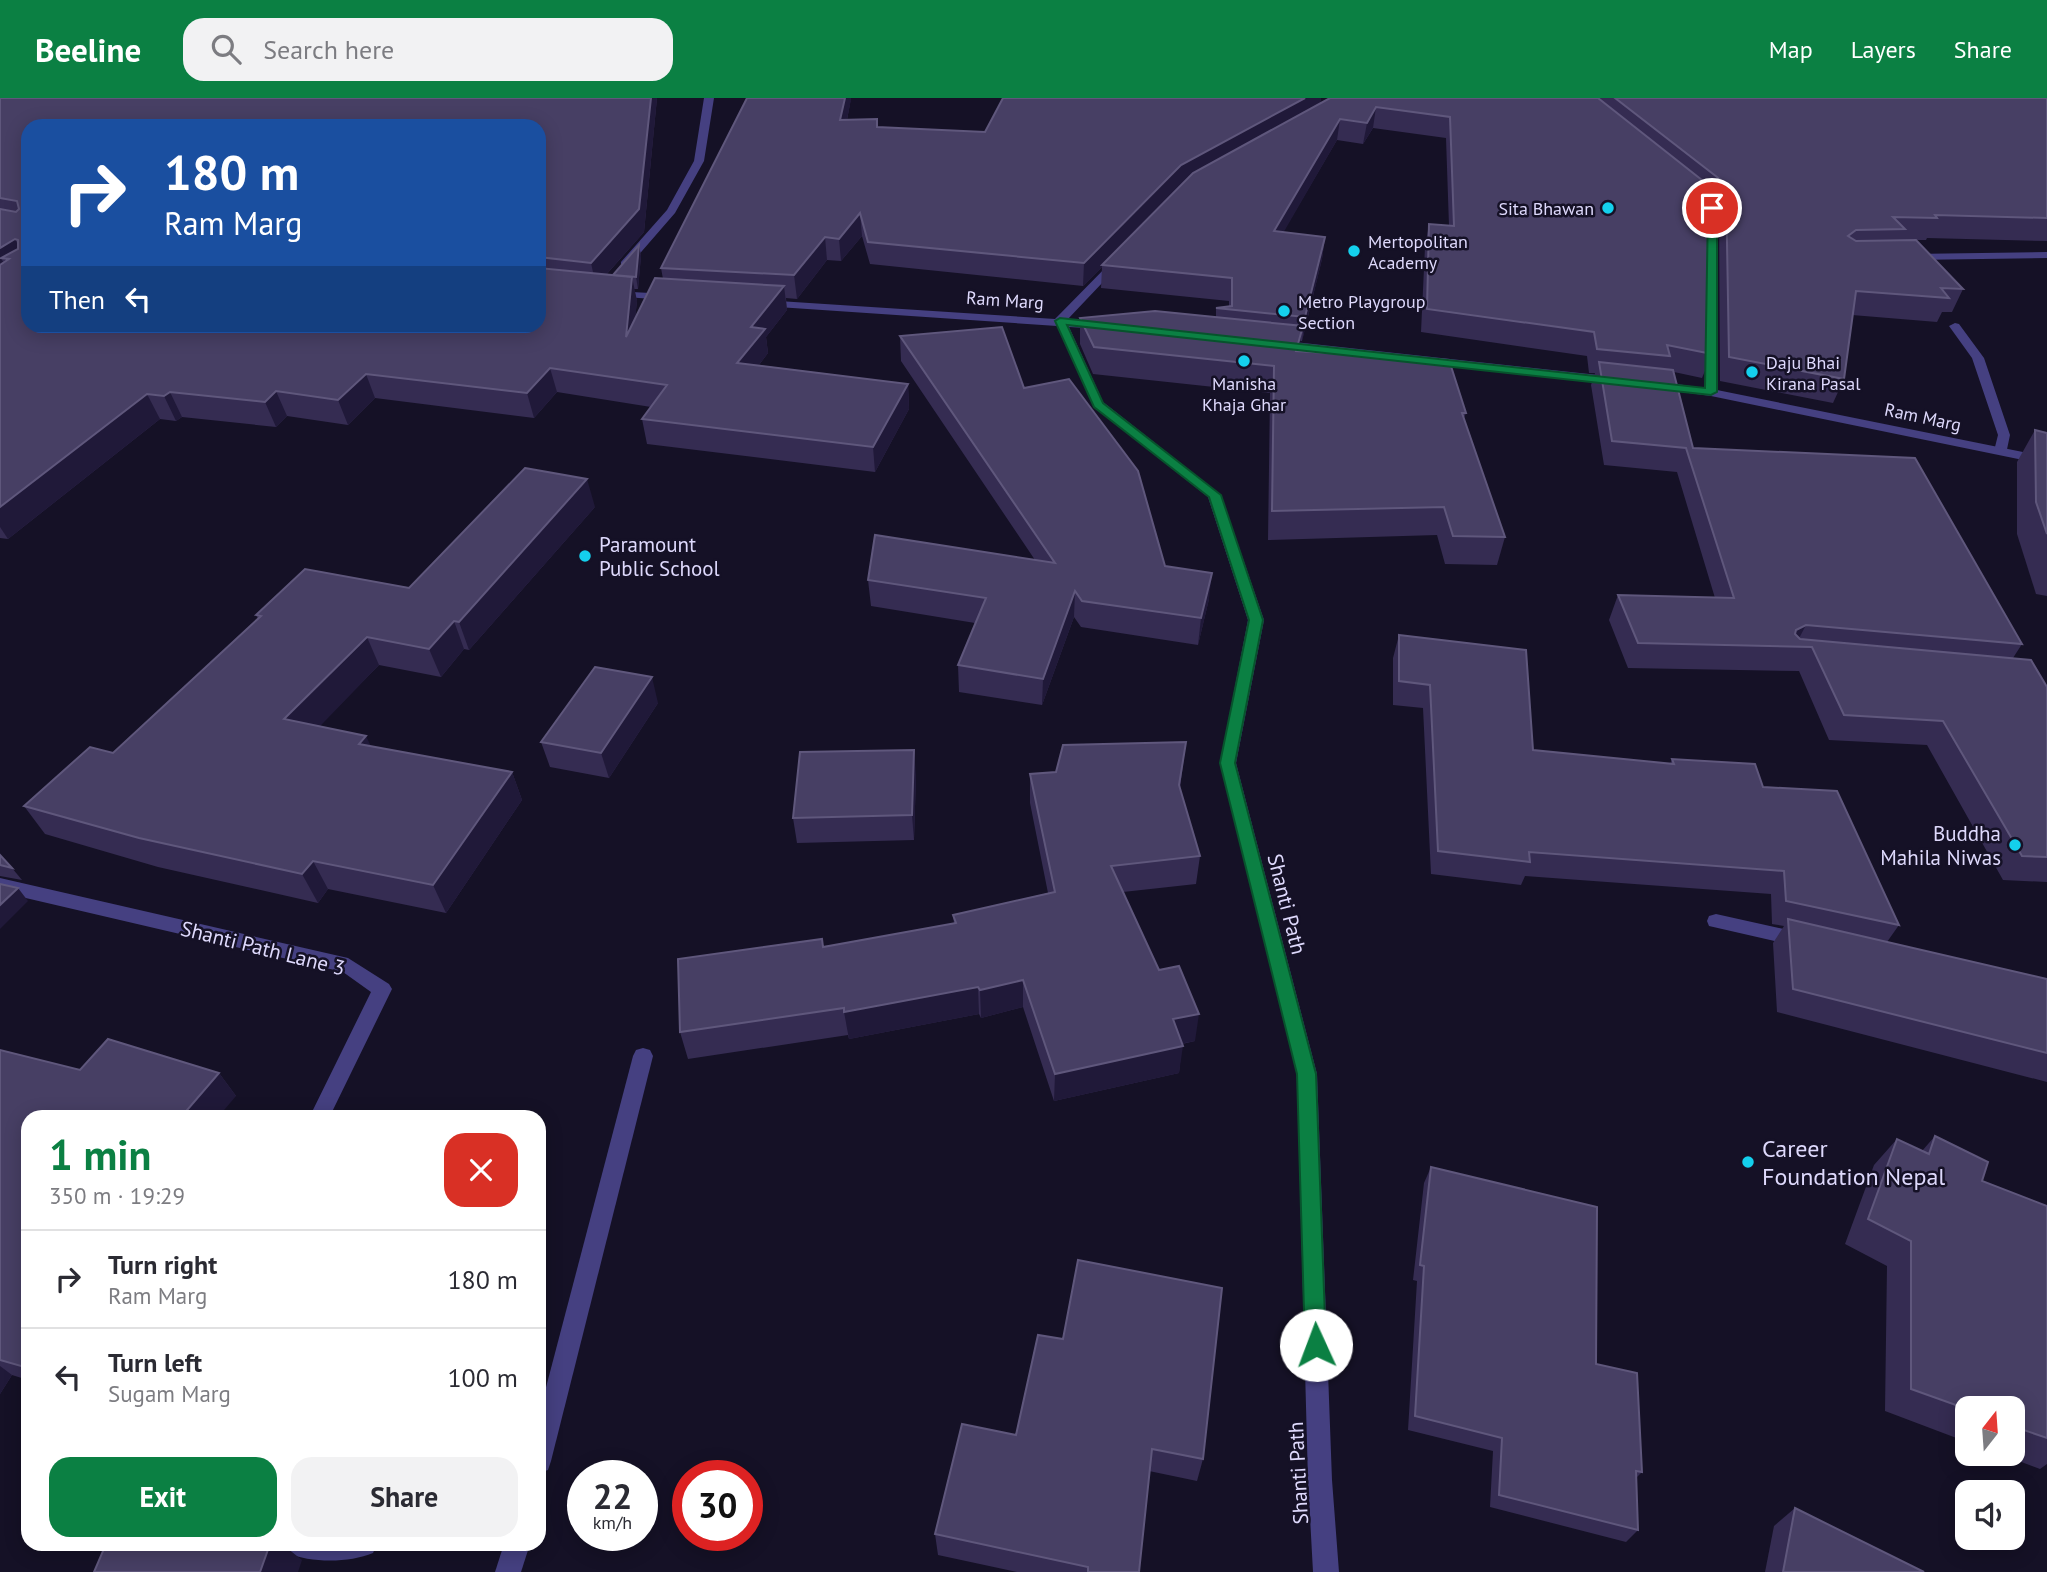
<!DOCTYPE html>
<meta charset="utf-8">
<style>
:root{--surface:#fff;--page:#f2f2f3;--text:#2b2b33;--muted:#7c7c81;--line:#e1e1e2;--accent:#0b8043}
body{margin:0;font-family:"PT Sans",sans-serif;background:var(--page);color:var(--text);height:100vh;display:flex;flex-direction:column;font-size:26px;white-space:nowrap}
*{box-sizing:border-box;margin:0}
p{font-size:23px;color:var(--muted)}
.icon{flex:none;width:38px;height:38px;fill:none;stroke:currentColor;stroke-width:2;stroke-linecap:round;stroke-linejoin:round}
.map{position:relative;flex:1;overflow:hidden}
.sheet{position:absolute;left:21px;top:1012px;width:525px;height:441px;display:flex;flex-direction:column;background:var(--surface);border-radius:21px;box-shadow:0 4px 18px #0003}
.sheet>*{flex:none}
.top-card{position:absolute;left:21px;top:21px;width:525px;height:214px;border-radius:21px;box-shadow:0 4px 18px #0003;background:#1a4fa0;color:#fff;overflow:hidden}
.needle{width:46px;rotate:17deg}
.fabs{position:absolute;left:1955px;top:1298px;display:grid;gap:14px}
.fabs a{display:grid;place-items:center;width:70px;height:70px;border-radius:14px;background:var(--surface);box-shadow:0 4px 18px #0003;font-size:35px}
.speed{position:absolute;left:567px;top:1362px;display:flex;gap:14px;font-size:35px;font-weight:700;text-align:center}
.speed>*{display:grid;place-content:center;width:91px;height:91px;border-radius:50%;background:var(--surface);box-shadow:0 4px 18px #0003;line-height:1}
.speed small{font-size:18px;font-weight:400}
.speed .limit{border:10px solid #d22;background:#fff;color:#111}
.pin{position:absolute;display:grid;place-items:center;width:60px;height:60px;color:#fff;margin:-30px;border:4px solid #fff;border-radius:50%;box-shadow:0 2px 7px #0007}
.me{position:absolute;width:77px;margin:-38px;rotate:358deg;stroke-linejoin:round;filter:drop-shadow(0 0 5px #0008)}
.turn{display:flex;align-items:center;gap:24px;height:147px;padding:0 28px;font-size:32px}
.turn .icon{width:91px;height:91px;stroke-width:2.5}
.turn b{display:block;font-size:49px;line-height:60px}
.then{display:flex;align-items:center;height:66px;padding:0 28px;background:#0003;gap:14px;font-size:26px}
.round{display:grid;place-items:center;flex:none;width:74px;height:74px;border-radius:21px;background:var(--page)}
.overview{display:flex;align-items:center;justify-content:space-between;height:119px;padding:0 28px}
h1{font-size:42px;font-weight:700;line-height:52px;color:var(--accent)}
.action{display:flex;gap:14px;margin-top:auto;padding:14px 28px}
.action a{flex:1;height:80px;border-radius:21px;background:var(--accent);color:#fff;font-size:28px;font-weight:700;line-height:80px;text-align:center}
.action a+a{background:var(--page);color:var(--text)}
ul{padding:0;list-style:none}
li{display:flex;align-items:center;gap:21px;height:98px;padding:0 28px;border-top:2px solid var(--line)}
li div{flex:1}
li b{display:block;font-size:26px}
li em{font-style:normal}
header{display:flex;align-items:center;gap:42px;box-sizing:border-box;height:98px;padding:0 35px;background:var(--accent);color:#fff}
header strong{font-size:33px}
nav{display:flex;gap:38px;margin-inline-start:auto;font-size:24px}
.search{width:490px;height:63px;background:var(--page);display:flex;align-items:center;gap:18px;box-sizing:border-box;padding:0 24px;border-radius:21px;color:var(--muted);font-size:26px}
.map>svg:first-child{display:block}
</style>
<header>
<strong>Beeline</strong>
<div class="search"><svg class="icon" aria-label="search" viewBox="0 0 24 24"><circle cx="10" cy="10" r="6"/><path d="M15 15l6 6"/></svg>Search here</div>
<nav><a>Map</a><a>Layers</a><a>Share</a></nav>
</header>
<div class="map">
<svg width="2047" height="1474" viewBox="0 0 2047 1474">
<rect width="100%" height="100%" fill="#151126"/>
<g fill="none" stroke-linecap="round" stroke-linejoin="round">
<polygon fill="#454081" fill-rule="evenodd" points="1955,225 1959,226 1984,260 2010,337 2006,356 1996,356 1994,353 1998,337 1972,260 1949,228"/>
<g fill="#454081" fill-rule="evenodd">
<polygon points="704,0 714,0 704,63 675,115 629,168 621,168 621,164 667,112 694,63"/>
<polygon points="1694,93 1717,110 1717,292 2047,359 2047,367 1711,298 1651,290 1649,287 1655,283 1705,290 1707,111 1690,98 1690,94"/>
<polygon points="2047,154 2047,160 1911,162 1906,159 1911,156"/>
<polygon points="1114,161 1123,163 1067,222 1102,225 1108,228 1102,231 1069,229 1103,304 1221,397 1264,522 1236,665 1317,976 1332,1382 1339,1474 1313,1474 1308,1382 1297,976 1220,665 1248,522 1208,399 1094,309 1057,228 763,208 757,205 763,202 1055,221"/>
<polygon points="613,193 669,196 675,199 669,202 609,198 607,196"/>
<polygon points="1276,242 1617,279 1623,283 1617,287 1272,249 1270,246"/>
<polygon points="0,780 348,860 389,886 392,891 330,1018 310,1018 371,894 343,874 0,794"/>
<polygon points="1716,816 1801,835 1808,837 1810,842 1808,847 1801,849 1709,828 1707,823 1709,818"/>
<polygon points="643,950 650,952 653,958 551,1363 548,1372 539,1375 539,1316 633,958 636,952"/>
<path d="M 283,1446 L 377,1446 L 373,1455 C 349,1465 311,1465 287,1455 Z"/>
<polygon points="504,1446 530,1446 521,1474 495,1474"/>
</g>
</g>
<g fill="#352c52" fill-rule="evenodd">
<path d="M 0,0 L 657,0 L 644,134 L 606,177 L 613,177 L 639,147 L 641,158 L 638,191 L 634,191 L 637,203 L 635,220 L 655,180 L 663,181 L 661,170 L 747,0 L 851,0 L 847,22 L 877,21 L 877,29 L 985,34 L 1003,0 L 1321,0 L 1320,5 L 1330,0 L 2047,0 L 2047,143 L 1927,140 L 1926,142 L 1900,142 L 1916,142 L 1963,191 L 1952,214 L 1942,214 L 1937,224 L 1852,217 L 1844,281 L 1833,305 L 1720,283 L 1719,108 L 1712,103 L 1712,256 L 1702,280 L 1674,274 L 1693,350 L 1915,360 L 2022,546 L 2013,560 L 2031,562 L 2047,589 L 2047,784 L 2003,782 L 1927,647 L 1829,642 L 1799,573 L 1628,570 L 1609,522 L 1618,497 L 1715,500 L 1677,374 L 1604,367 L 1591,287 L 1595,275 L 1589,275 L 1587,258 L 1421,234 L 1425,149 L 1429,126 L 1449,128 L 1446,40 L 1373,30 L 1363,46 L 1337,42 L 1283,134 L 1325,139 L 1322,161 L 1302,243 L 1300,243 L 1299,253 L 1449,262 L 1466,315 L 1464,320 L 1505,439 L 1497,467 L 1445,466 L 1437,437 L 1268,442 L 1270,295 L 1093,276 L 1080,246 L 1080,220 L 1155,213 L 1216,219 L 1216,210 L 1229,209 L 1229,203 L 1101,190 L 1102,169 L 1083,188 L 870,166 L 862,138 L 841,163 L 827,162 L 797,201 L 786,200 L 787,212 L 766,239 L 768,255 L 759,267 L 908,286 L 909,311 L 875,374 L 647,346 L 642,321 L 651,309 L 557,294 L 534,320 L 375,300 L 348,327 L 287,318 L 276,329 L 182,319 L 176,323 L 160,321 L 8,441 L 0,440 ZM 28,28 L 539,28 L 539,228 L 28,228 Z"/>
<polygon points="900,238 1024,290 1165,468 1209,501 1198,547 1081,529 1074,519 1042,607 959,594 958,567 975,525 871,508 868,482 1035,462 901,263"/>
<polygon points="2035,332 2047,335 2047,498 2036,496 2017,436 2017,364"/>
<polygon points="595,409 469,552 464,551 441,579 379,567 319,628 371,648 512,674 522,702 446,815 328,791 318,805 158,769 45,736 24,708 113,655 258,521 256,517 409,490"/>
<polygon points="1399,537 1533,652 1670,666 1672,661 1763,689 1899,827 1887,844 2047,881 2047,984 1777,914 1773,845 1784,828 1772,826 1771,796 1525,778 1521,787 1431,776 1423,610 1393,607 1393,560"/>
<polygon points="658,605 609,680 550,669 541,644"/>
<polygon points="1186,644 1180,690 1200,758 1196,786 1123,794 1159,872 1195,943 1182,946 1179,975 1054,1003 1023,909 981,920 979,916 849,941 848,937 688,961 680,934 823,849 954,826 953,817 1048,795 1030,705 1030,676 1056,674"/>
<polygon points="916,677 914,742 797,745 793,720"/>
<polygon points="0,757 12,770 22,782 0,778"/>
<polygon points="0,952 80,972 219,975 236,998 28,1018 28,1282 12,1277 0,1296"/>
<polygon points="1935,1038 1982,1083 2047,1108 2047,1366 2040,1371 2000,1356 2012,1356 2012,1311 1967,1311 1967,1344 1885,1313 1887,1168 1845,1146 1874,1067 1897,1041 1922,1053"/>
<polygon points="1431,1069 1596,1266 1642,1374 1636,1380 1638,1432 1626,1444 1490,1409 1493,1353 1408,1332 1417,1183 1413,1182 1424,1085"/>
<polygon points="1038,1237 1203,1361 1197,1383 1149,1373 1139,1474 1017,1474 938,1457 935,1436 1016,1337"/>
<polygon points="1795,1410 1924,1474 1765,1474 1774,1428"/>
</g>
<g fill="#201939">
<polygon points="651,0 657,0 644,134 596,188 591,165"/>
<polygon points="845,0 851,0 851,2 842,44 840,22"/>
<polygon points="1305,0 1321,0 1319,12 1102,167 1102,169 1083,188 1084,165 1181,67"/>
<polygon points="1376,9 1373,30 1363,46 1367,25"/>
<polygon points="1340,21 1337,42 1271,156 1274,133"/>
<polygon points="860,115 862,138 841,163 839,141"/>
<polygon points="825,139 827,162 797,201 794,177"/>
<polygon points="1325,139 1322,161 1302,243 1305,219"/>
<polygon points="15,141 27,165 1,160 9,175 0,180 0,150"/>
<polygon points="639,147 641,158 638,191 636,179"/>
<polygon points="632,179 637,203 631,264 626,239"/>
<polygon points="784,188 787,212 766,239 768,255 741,290 737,265 751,229"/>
<polygon points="1303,228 1298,255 1296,253"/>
<polygon points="550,270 557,294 534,320 527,295"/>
<polygon points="366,276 375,300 348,327 338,302"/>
<polygon points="908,286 909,311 875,374 873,349"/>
<polygon points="276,293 287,318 276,329 265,304"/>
<polygon points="170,294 182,319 176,323 164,298"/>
<polygon points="147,296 160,321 8,441 0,429 0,409"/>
<polygon points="587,381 595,409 469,552 459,524"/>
<polygon points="1212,475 1209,501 1198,547 1201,520"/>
<polygon points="1075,493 1074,519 1042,607 1043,581"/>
<polygon points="454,523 464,551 441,579 429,551"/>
<polygon points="1806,527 1795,548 1796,532"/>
<polygon points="367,539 379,567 299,650 284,621"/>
<polygon points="652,579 658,605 609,680 601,655"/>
<polygon points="366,638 380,667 359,646"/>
<polygon points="914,652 916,677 914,742 912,717"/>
<polygon points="512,674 522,702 446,815 433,787"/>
<polygon points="313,763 328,791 318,805 302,776"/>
<polygon points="18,790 28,803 0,831 0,807"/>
<polygon points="1023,882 1023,909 981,920 980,892"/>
<polygon points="978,889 979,916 849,941 844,914"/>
<polygon points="1199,916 1195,943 1169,948 1173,921"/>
<polygon points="1183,948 1179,975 1054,1003 1055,976"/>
<polygon points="219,975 236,998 219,1018 182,1018"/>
<polygon points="539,1113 545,1124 539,1144"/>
<polygon points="0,1268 12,1277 0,1296"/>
<polygon points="270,1446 282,1446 302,1462 298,1474 260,1474"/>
</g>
<g fill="#473f64" stroke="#5f577c" stroke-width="2">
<polygon points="0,0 651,0 639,111 591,165 539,159 539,28 28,28 28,228 539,228 539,170 632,179 626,239 655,180 784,188 751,229 765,231 737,265 908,286 873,349 642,321 667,287 550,270 527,295 366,276 338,302 276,293 265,304 170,294 164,298 147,296 0,409 0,167 9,161 1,160 18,151 18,142 15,141 0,150 0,111 16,114 19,111 17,103 0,100"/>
<polygon points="747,0 845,0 840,22 877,21 877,29 985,34 1003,0 1305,0 1181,67 1084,165 868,144 860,115 839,141 825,139 794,177 661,170"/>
<polygon points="1330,0 1598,0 1712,90 1712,256 1667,247 1670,258 1597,251 1594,234 1427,211 1429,126 1454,128 1450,19 1376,9 1367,25 1340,21 1274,133 1325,139 1305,219 1216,210 1232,208 1232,180 1102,167 1193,75"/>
<polygon points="1615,0 2047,0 2047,120 1935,117 1937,120 1893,119 1905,131 1856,132 1848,138 1856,143 1916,142 1963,191 1941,190 1949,200 1856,193 1844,281 1729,259 1726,86"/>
<polygon points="639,147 636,179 613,177"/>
<polygon points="1155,213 1303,228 1296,253 1449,262 1466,315 1462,315 1505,439 1453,438 1444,409 1272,413 1274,268 1094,249 1080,220"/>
<polygon points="1002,229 1024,290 1069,281 1138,373 1165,468 1212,475 1201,520 1082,503 1075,493 1043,581 958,567 986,500 868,482 875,437 1055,465 900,238"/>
<polygon points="1599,264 1673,272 1693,350 1915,360 2022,546 1806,527 1796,532 1795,536 1800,541 2031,562 2047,589 2047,759 2022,758 1943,623 1844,617 1812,549 1638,545 1618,497 1734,500 1686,350 1612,343"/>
<polygon points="2035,332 2047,335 2047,436 2036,404"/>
<polygon points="525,370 587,381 459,524 454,523 429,551 367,539 284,621 366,638 359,646 512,674 433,787 313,763 302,776 139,740 24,708 90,649 113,655 261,518 256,517 305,471 409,490"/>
<polygon points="1399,537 1526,552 1533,652 1674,666 1672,661 1755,666 1763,689 1837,693 1899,827 1786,803 1784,773 1529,754 1530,764 1438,753 1430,587 1399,583"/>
<polygon points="595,569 652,579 601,655 541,644"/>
<polygon points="1186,644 1179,687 1200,758 1111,768 1159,872 1179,868 1199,916 1173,921 1183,948 1055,976 1023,882 980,892 978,889 844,914 844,910 680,934 678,861 822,841 823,849 956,825 953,817 1055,794 1030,676 1056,674 1063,647"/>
<polygon points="914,652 912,717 793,720 800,654"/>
<polygon points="0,757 12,770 0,767"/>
<polygon points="0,786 18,790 0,807"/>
<polygon points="1788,821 2047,881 2047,955 1793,891"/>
<polygon points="108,941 219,975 182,1018 28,1018 28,1270 0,1262 0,952 80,972"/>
<polygon points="1935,1038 1988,1064 1982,1083 2047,1108 2047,1340 2012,1328 2012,1311 1967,1311 1911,1291 1911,1143 1868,1121 1897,1041 1929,1056"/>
<polygon points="1431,1069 1597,1109 1596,1266 1637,1275 1642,1374 1636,1373 1638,1432 1499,1397 1502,1340 1415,1318 1424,1168 1420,1167"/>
<polygon points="1078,1162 1222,1190 1203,1361 1152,1351 1139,1474 1088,1474 1088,1469 935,1436 962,1326 1016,1337 1038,1237 1063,1241"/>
<polygon points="1795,1410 1924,1474 1783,1474"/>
<polygon points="106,1446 270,1446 260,1474 94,1474"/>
</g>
<polygon fill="#0b8043" stroke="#07532c" stroke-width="2" points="1712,108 1717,110 1717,294 1711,297 1067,227 1103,305 1221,397 1263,522 1235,665 1316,976 1326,1247 1323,1254 1316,1257 1308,1254 1305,1247 1297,976 1220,665 1249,522 1209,399 1094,309 1055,223 1060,220 1705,290 1708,110"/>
<g fill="#14d0ed" stroke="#151126" stroke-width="2.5">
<circle cx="1608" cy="110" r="7"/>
<circle cx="1354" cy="153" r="7"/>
<circle cx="1284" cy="213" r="7"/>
<circle cx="1244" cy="263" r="7"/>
<circle cx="1752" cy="274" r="7"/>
<circle cx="585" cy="458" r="7"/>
<circle cx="2015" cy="747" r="7"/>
<circle cx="1748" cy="1064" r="7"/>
</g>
<g text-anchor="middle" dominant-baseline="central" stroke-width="5" stroke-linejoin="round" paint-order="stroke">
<g font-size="18" fill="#ded9fc" stroke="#151126" text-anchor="start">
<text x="1594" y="110" text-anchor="end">Sita Bhawan</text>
<text x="1368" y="143">Mertopolitan<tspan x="1368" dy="21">Academy</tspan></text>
<text x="1298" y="203">Metro Playgroup<tspan x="1298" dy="21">Section</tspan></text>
<text x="1766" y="264">Daju Bhai<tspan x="1766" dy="21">Kirana Pasal</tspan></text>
<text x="1244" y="285" text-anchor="middle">Manisha<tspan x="1244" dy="21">Khaja Ghar</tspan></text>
</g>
<g font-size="18" fill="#ded9fc" stroke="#151126">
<text transform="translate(1005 202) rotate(4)">Ram Marg</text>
<text transform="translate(1923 319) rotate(12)">Ram Marg</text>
</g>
<g font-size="21" fill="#ded9fc" stroke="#151126" text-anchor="start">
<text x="599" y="446">Paramount<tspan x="599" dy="24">Public School</tspan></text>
<text x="2001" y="735" text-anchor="end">Buddha<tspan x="2001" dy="24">Mahila Niwas</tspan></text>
</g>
<g font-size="21" fill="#ded9fc" stroke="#151126">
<text transform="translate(1287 806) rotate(76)">Shanti Path</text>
<text transform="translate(263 850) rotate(14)">Shanti Path Lane 3</text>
<text transform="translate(1298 1375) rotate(-93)">Shanti Path</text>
</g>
<g font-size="24" fill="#ded9fc" stroke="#151126" text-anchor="start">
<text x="1762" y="1050">Career<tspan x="1762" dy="28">Foundation Nepal</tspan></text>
</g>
</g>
</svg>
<div class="fabs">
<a><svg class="needle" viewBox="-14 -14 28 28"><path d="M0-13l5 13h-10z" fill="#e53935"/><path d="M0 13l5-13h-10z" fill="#7c7c81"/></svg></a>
<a><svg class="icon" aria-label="sound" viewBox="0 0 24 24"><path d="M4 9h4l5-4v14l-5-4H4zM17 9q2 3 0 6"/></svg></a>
</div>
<div class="speed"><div>22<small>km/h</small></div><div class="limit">30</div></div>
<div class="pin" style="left:1712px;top:110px;background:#d93025"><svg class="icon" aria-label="arrive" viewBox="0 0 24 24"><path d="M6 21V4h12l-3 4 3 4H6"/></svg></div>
<svg class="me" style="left:1316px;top:1247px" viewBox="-20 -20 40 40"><circle r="19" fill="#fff"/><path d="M0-13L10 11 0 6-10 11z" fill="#0b8043"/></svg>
<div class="top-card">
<div class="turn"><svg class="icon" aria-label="right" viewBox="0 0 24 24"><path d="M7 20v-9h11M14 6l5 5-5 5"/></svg><div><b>180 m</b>Ram Marg</div></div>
<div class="then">Then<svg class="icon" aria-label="left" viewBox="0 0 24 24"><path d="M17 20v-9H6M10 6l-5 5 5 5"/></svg></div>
</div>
<section class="sheet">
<div class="overview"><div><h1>1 min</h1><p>350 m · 19:29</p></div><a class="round" style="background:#d93025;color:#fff"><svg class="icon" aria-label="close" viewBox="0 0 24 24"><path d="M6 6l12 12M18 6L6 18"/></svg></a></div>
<ul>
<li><svg class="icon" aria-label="right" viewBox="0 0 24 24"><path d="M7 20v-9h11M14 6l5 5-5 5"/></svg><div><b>Turn right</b><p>Ram Marg</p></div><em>180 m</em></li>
<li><svg class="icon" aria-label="left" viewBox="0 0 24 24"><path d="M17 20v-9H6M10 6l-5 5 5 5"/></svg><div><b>Turn left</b><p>Sugam Marg</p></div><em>100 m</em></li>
</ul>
<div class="action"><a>Exit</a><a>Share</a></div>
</section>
</div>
